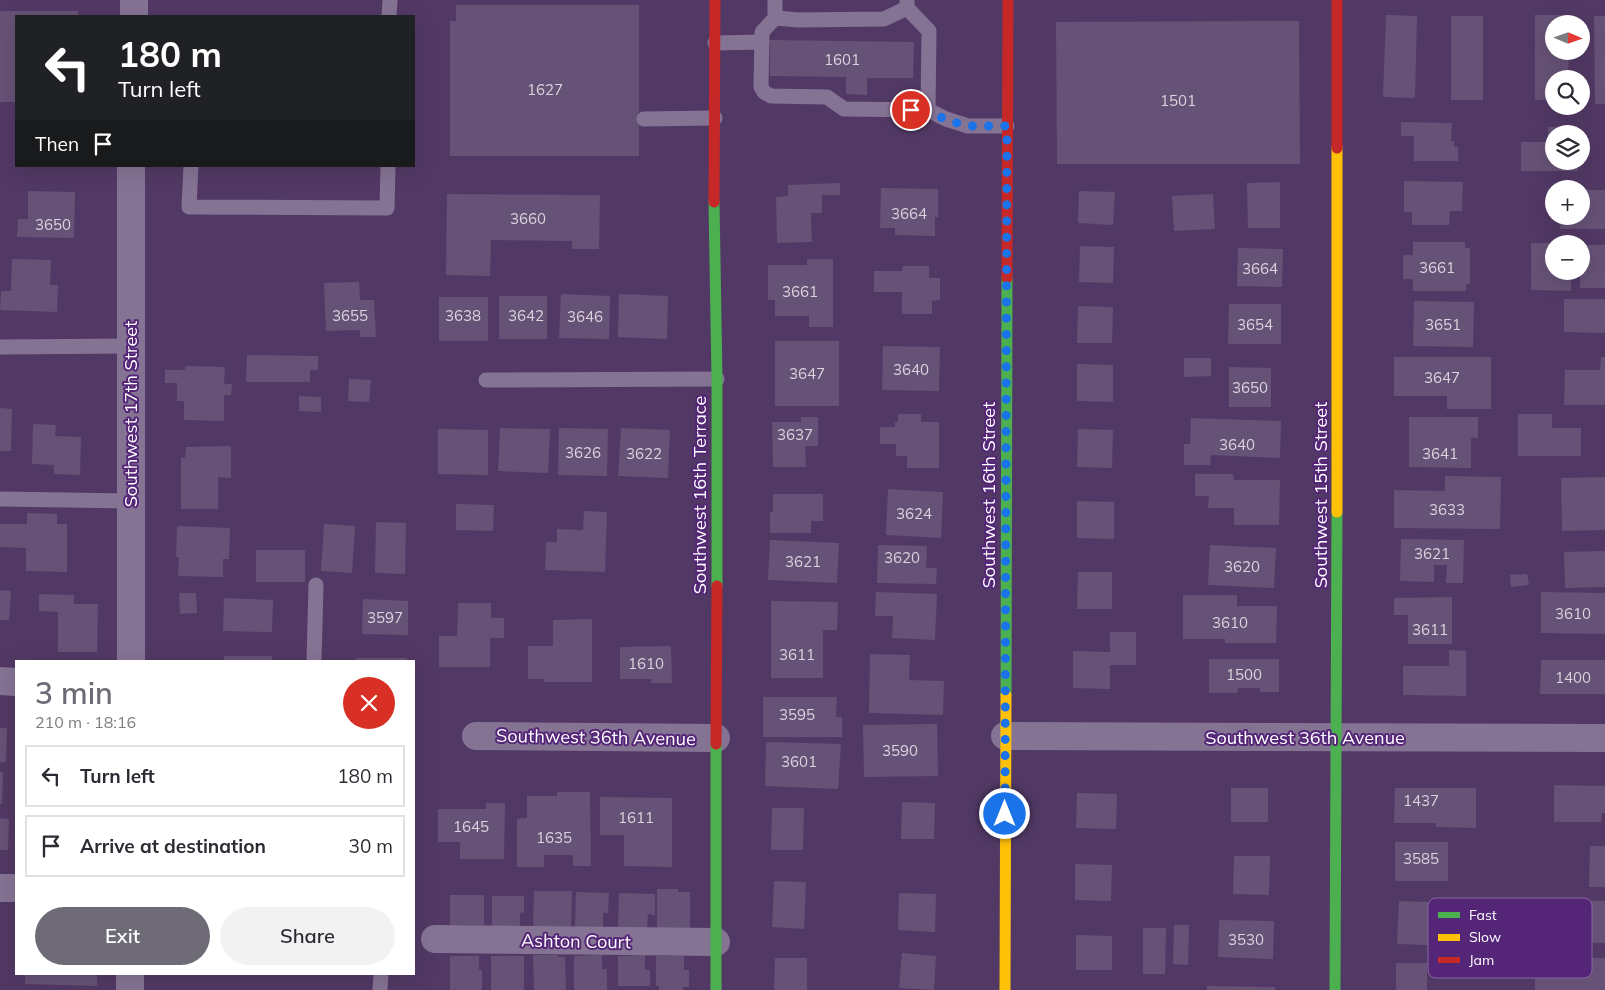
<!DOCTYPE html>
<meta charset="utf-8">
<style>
:root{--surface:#fff;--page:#f2f2f3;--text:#2b2b33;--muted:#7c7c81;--line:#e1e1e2;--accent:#6f6b76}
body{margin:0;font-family:Mulish,sans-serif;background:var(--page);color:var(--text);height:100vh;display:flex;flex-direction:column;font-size:19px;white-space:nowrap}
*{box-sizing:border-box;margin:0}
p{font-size:16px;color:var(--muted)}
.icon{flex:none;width:28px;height:28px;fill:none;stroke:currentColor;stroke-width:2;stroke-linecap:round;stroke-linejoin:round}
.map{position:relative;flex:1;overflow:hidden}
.panel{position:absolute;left:15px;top:660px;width:400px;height:315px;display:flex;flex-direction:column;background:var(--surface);border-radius:0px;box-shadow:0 5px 20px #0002}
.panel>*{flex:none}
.top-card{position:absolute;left:15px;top:15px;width:400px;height:152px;border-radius:0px;box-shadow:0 5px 20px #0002;background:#202124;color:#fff;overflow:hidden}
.needle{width:32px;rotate:92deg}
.controls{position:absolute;left:1545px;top:15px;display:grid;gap:10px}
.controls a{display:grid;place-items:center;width:45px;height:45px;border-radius:50%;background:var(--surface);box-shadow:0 5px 20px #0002;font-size:25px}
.pin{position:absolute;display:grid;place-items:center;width:42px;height:42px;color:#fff;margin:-21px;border:2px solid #fff;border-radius:50%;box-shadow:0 1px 5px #0007}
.me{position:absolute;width:55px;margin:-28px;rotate:0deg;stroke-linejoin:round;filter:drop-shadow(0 0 4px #0008)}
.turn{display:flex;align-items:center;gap:18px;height:105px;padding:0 20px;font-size:22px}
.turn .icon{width:65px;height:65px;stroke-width:2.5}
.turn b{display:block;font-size:35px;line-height:42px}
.then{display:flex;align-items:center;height:48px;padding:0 20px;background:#0003;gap:10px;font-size:19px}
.round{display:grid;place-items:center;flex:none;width:52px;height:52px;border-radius:26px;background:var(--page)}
.head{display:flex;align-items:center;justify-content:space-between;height:85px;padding:0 20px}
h1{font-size:30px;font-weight:600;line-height:38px;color:var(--accent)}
.button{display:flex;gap:10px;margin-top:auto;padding:10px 20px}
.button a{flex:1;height:58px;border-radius:30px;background:var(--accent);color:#fff;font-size:20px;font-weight:600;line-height:58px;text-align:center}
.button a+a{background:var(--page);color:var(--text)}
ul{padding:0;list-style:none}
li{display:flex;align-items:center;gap:15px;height:62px;margin:0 10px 8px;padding:0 10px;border:2px solid var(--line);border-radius:0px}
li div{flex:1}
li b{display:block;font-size:19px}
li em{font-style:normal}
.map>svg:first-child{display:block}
</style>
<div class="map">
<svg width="1605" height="990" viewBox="0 0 1605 990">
<rect width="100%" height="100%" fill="#523965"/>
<g fill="#665276">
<polygon points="456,5 639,5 639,156 450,156 450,21 456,21"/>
<polygon points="0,11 78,11 78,16 16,16 16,102 0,102"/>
<polygon points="1386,15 1417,16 1415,98 1383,97"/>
<polygon points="1535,15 1569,15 1569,24 1554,24 1554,51 1569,51 1568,79 1554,79 1554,100 1535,100"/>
<rect x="1451" y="16" width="32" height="84"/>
<polygon points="1594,16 1605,16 1605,104 1595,104"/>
<polygon points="1299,21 1300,164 1057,164 1056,22"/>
<polygon points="770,40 914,42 913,78 867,78 867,95 846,94 846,77 770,76"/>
<polygon points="1401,122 1452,123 1451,141 1454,141 1454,147 1458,147 1458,161 1414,161 1414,136 1401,136"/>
<polygon points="1578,126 1578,134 1554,134 1554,161 1578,161 1578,171 1521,171 1521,142 1548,142 1548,127"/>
<polygon points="1404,181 1463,182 1462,211 1450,211 1449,225 1412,225 1412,212 1404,212"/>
<polygon points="1280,182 1280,228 1248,228 1247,183"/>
<polygon points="840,183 840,195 822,195 822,213 811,213 812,242 777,243 776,197 788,196 788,185"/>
<polygon points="881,188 938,189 938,217 935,217 935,236 895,235 895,228 880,228"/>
<polygon points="1581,190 1605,190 1605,229 1560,229 1560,216 1581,216"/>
<polygon points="28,191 75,192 74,238 17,237 18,219 28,219"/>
<polygon points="1079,191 1115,192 1113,225 1078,223"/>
<polygon points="447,194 600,195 599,249 572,249 572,241 491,240 490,276 446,275"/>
<polygon points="1213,194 1215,229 1174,231 1172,196"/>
<polygon points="1413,242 1465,242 1465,248 1470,248 1470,284 1466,284 1466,291 1413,291 1413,279 1403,279 1403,255 1413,255"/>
<polygon points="1531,243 1554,243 1554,271 1571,271 1571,291 1531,290"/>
<polygon points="1581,245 1605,245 1605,288 1580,288"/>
<polygon points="1080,246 1114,247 1113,283 1079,282"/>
<polygon points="1238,248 1283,249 1282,287 1237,286"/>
<polygon points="12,259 51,260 50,285 58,285 57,312 0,310 1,291 11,291"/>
<polygon points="807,259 833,259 833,327 809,327 809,316 775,316 775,300 768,300 768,265 807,265"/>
<polygon points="903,266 929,266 929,278 940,278 940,300 932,301 932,314 902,314 902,292 874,292 874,271 902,271"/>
<polygon points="359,282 360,300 374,300 376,337 360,337 360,330 326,331 324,283"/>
<polygon points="561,294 610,296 609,339 559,338"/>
<polygon points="619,294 668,296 667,339 618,337"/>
<rect x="499" y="296" width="48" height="43"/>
<rect x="439" y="297" width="49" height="44"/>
<polygon points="1564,299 1605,299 1605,333 1564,332"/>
<polygon points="1414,301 1474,302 1473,347 1413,346"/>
<polygon points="1229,304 1281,304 1281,344 1228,344"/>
<polygon points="1078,306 1113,307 1112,343 1077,343"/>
<rect x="775" y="341" width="64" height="65"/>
<polygon points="883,346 940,347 939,391 882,390"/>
<polygon points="247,355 318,356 318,370 310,370 310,382 246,382"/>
<polygon points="1394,357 1491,357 1491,409 1447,409 1447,396 1394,396"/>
<polygon points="1601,357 1605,357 1605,405 1564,405 1565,370 1600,370"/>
<polygon points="1184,358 1211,358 1211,376 1184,377"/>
<polygon points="1077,364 1113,365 1113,402 1077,401"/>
<polygon points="185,366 225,367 224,384 232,384 231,395 224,395 224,421 184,420 184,401 177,401 177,383 165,383 165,370 185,370"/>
<polygon points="1229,367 1271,368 1271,407 1229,407"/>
<polygon points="349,379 371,380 369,402 348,401"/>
<polygon points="299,396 321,397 321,412 299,411"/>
<polygon points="0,408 12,409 11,451 0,451"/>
<polygon points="898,414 921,414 921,422 939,422 939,468 907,468 907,456 896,456 896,444 880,444 880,427 895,427 895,422 898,422"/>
<polygon points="1518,414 1552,414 1552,428 1581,428 1581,456 1518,456"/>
<polygon points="801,417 818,417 818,446 805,446 806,467 773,467 772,422 801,422"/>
<polygon points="1409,417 1478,417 1478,438 1471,438 1471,468 1409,467"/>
<polygon points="1191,418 1281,421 1280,458 1211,455 1210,465 1184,465 1184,444 1190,444"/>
<polygon points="33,424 56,425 55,436 81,437 80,475 54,474 54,465 32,464"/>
<polygon points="500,428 550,429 548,473 498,471"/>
<polygon points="559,428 608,429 607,476 558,475"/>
<polygon points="621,428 670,430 668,478 618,476"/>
<polygon points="438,429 488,430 488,475 438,474"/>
<polygon points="1078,429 1113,430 1112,468 1077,467"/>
<polygon points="231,446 231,478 218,477 218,509 181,509 181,458 185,458 186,447"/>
<polygon points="1195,474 1233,474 1234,480 1280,480 1279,525 1234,525 1234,508 1208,508 1209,496 1195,496"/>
<polygon points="1445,476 1501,477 1500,529 1394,528 1394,490 1445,491"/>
<polygon points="1605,477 1605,530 1562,531 1561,478"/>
<polygon points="888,489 943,492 941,538 886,535"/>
<polygon points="773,494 823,494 823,521 811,521 811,533 770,533 770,512 773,512"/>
<polygon points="1077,501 1114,502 1114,539 1077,538"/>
<polygon points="456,504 494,505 493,531 456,530"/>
<polygon points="584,511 607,512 605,572 545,570 546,542 557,542 557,529 583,530"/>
<polygon points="27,513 57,514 57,524 67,524 67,572 26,571 26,548 0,547 0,524 27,524"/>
<polygon points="376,522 406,523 405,574 375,573"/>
<polygon points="324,524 355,526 352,573 321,571"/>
<polygon points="177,526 230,528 229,559 223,559 223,577 178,576 179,557 176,557"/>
<polygon points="1401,539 1464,540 1463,583 1446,583 1447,565 1434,565 1434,582 1400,581"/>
<polygon points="770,540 839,543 837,583 768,580"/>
<polygon points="878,545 927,546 926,568 937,568 936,584 877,583"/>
<polygon points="1210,545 1276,548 1274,588 1208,585"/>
<rect x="256" y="550" width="49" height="32"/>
<polygon points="1605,551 1605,587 1565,588 1564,552"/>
<polygon points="1078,572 1112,572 1112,609 1077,609"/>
<polygon points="1527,574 1529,585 1511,587 1510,575"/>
<polygon points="0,590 11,591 9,620 0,620"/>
<polygon points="876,592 937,594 935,640 892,638 893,616 875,616"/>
<polygon points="1541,592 1605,593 1605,634 1541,633"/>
<polygon points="179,593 196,593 197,613 180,614"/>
<polygon points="39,594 74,595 74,604 98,604 97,652 58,652 58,612 39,611"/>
<polygon points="1183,595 1237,595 1237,606 1277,606 1276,643 1225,643 1225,639 1183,639"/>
<polygon points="1452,597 1452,644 1408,644 1408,615 1394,615 1394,598"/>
<polygon points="224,598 273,600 272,632 223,631"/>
<polygon points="363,599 408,601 408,635 362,634"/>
<polygon points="771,601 838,602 837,630 823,630 823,678 771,678"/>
<polygon points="458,603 491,603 491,618 504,618 504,638 490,638 490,667 439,667 439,636 457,636"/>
<polygon points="592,619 592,682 544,682 544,679 528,679 528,646 553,646 553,620"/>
<polygon points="1110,632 1136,632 1136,665 1110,665 1110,689 1073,688 1073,651 1110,652"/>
<polygon points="671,646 672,683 651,683 652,679 620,679 620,647"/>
<polygon points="1449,650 1466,651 1466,696 1403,695 1403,666 1449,666"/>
<polygon points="870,654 910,655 909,680 944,681 943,715 869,713"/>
<rect x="224" y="656" width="48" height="5"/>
<rect x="356" y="658" width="51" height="3"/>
<polygon points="1209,659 1279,659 1279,692 1260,692 1260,688 1238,688 1237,693 1209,693"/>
<polygon points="1541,660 1605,660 1605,694 1540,694"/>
<polygon points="763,697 837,697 836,717 842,717 842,737 763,737"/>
<polygon points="937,724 938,776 864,777 863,725"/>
<polygon points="0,728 7,728 6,762 0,762"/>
<polygon points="766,742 841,744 838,789 765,786"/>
<polygon points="0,772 3,772 2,804 0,804"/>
<polygon points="1554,785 1605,786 1605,813 1602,813 1601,822 1554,822"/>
<rect x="1231" y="788" width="37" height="34"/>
<polygon points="1395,788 1476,788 1476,828 1436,827 1436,823 1394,823"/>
<polygon points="557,792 590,792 591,866 573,866 573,855 544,855 544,867 517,867 517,819 527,818 527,796 557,796"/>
<polygon points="1077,793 1117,794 1116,829 1076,828"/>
<polygon points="600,797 672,798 672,867 624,866 624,835 600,835"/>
<polygon points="902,802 935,803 934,839 901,839"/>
<polygon points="486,803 505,803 504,859 460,859 460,842 438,842 438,809 486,809"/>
<polygon points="772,808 804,808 803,850 771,850"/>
<polygon points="0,818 9,819 8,850 0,850"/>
<rect x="1395" y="842" width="53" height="39"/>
<polygon points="1590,846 1605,846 1605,887 1589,887"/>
<polygon points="1234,856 1270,856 1269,895 1233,894"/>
<polygon points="1075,864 1112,865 1111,901 1075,900"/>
<polygon points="774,881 806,882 804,929 772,927"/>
<polygon points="657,889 678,889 678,892 690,892 690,929 657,929"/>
<polygon points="534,891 572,891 571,929 533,929"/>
<polygon points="576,892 609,893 608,913 603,913 603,928 575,927"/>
<polygon points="619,893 655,894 655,915 648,914 647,929 618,928"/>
<polygon points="899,893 936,894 935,932 898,930"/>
<rect x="450" y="895" width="34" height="30"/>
<polygon points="492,896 524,896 524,912 520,913 520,927 492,926"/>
<polygon points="1579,900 1605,901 1605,943 1578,942"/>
<polygon points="1399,901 1429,902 1428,945 1397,944"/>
<polygon points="1219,920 1274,921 1273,959 1218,957"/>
<polygon points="1174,925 1189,925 1188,965 1173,964"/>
<polygon points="1143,928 1166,928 1165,974 1143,974"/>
<polygon points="1076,935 1112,936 1112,970 1076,970"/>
<polygon points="902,953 936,956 934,990 899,988"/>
<polygon points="533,955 558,955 558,957 565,957 566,990 534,990"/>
<polygon points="602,955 602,969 607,969 607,990 574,990 574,956"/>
<polygon points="645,955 645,970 650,970 650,986 618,986 618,956"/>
<polygon points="450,956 479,956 479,970 482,970 482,990 450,990"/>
<rect x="491" y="956" width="33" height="34"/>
<polygon points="656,956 684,956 684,970 689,970 689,987 683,987 683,990 659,990 659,986 656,986"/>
<polygon points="1535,957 1605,958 1605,990 1535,990"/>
<polygon points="775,958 807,958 807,990 774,990"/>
<rect x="1396" y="963" width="31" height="27"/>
<polygon points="25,974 97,974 97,986 25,984"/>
<polygon points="1207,986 1275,987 1275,990 1207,990"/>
</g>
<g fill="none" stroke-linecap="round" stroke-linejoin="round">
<g stroke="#857394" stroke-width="15">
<polyline points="775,0 775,18 762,32 761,87 764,92 771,96 827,97 844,109 928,110 946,119 968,126 1007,126"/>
<polyline points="907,0 907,8 929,31 928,110"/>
<polyline points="389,16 390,0"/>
<polyline points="775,18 799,20 884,19 907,8"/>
<polyline points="715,43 762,42"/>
<polyline points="644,119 715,118"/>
<polyline points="191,166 189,207 387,208 388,166"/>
<polyline points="0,347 130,346"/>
<polyline points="486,380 717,379"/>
<polyline points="0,499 131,501"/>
<polyline points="314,661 316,585"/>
<polyline points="380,990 381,974"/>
</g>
<g stroke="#857394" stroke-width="28">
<polyline points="134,16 134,0"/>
<polyline points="131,166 131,661"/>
<polyline points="0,681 16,682"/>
<polyline points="476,736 716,738"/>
<polyline points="1005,736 1605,738"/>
<polyline points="0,888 16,888"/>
<polyline points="435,939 716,942"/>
<polyline points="130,974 130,990"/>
</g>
<g stroke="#4caf50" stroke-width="11">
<polyline points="714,202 717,379 717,586"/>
<polyline points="1006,695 1007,278"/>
<polyline points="716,990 716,744"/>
<polyline points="1335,990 1337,512"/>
</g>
<g stroke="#ffc107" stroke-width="11">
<polyline points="1337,512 1337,148"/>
<polyline points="1005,990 1006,695"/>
</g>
<g stroke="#c62828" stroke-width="11">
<polyline points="1337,0 1337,148"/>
<polyline points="714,202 715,0"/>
<polyline points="1007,278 1008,0"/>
<polyline points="716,744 717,586"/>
</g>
</g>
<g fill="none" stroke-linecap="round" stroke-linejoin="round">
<polyline stroke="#1a73e8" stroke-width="9" stroke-dasharray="0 16.2" points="911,110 928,110 946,120 968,126 1007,126 1005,814"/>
</g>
<g text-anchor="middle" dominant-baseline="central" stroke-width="4" stroke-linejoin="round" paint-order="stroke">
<g font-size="15" fill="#d9d4dd">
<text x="842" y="59">1601</text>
<text x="545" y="89">1627</text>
<text x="1178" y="100">1501</text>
<text x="909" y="213">3664</text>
<text x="528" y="218">3660</text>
<text x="53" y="224">3650</text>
<text x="1437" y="267">3661</text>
<text x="1260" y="268">3664</text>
<text x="800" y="291">3661</text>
<text x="350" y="315">3655</text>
<text x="463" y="315">3638</text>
<text x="526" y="315">3642</text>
<text x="585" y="316">3646</text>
<text x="1255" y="324">3654</text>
<text x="1443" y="324">3651</text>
<text x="911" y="369">3640</text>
<text x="807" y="373">3647</text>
<text x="1442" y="377">3647</text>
<text x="1250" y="387">3650</text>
<text x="795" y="434">3637</text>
<text x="1237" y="444">3640</text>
<text x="583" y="452">3626</text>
<text x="644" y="453">3622</text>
<text x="1440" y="453">3641</text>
<text x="1447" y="509">3633</text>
<text x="914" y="513">3624</text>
<text x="1432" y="553">3621</text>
<text x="902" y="557">3620</text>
<text x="803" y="561">3621</text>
<text x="1242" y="566">3620</text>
<text x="1573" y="613">3610</text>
<text x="385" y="617">3597</text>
<text x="1230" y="622">3610</text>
<text x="1430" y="629">3611</text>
<text x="797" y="654">3611</text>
<text x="646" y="663">1610</text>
<text x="1244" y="674">1500</text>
<text x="1573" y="677">1400</text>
<text x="797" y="714">3595</text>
<text x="900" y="750">3590</text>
<text x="799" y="761">3601</text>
<text x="1421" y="800">1437</text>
<text x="636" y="817">1611</text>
<text x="471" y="826">1645</text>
<text x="554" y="837">1635</text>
<text x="1421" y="858">3585</text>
<text x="1246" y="939">3530</text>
</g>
<g font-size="18" fill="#fff" stroke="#552678">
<text transform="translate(130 414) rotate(-90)">Southwest 17th Street</text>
<text transform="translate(699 495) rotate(-90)">Southwest 16th Terrace</text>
<text transform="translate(988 495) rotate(-90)">Southwest 16th Street</text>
<text transform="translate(1320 495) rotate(-90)">Southwest 15th Street</text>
<text transform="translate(596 737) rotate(1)">Southwest 36th Avenue</text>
<text x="1305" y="737">Southwest 36th Avenue</text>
<text transform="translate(576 941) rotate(1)">Ashton Court</text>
</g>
</g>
<rect x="1428" y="898" width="164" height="80" rx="8" fill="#552678" stroke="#8867a0" stroke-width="1"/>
<rect x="1438" y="912" width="22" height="6" fill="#4caf50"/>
<rect x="1438" y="934" width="22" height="7" fill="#ffc107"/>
<rect x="1438" y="957" width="22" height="6" fill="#c62828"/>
<g font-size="14" fill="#fff">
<text x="1469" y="920">Fast</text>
<text x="1469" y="942">Slow</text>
<text x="1469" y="965">Jam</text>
</g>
</svg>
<div class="controls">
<a><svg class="needle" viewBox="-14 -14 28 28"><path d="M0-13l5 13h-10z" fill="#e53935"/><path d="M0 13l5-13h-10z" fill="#7c7c81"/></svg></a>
<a><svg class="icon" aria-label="search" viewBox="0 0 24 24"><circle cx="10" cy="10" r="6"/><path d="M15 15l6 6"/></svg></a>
<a><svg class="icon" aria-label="layers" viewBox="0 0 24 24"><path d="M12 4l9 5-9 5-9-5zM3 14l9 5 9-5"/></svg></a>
<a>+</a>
<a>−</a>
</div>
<div class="pin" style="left:911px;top:110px;background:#d93025"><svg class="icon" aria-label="arrive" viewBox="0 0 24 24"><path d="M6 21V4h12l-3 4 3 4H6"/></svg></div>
<svg class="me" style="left:1005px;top:814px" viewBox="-20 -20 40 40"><circle r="17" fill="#1a73e8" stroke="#fff" stroke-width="3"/><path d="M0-11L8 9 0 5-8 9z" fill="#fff"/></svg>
<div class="top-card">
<div class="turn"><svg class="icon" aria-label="left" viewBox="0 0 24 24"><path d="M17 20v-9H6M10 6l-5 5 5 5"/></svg><div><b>180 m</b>Turn left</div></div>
<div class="then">Then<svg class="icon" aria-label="arrive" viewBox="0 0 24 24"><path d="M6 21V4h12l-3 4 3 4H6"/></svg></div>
</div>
<section class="panel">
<div class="head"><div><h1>3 min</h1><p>210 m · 18:16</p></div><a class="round" style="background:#d93025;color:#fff"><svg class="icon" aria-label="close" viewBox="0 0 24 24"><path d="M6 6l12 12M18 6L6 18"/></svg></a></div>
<ul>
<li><svg class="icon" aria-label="left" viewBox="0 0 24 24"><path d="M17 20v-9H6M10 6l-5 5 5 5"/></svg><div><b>Turn left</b></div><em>180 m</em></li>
<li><svg class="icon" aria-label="arrive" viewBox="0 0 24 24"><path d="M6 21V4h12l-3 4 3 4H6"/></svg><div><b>Arrive at destination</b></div><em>30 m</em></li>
</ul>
<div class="button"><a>Exit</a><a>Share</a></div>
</section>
</div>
